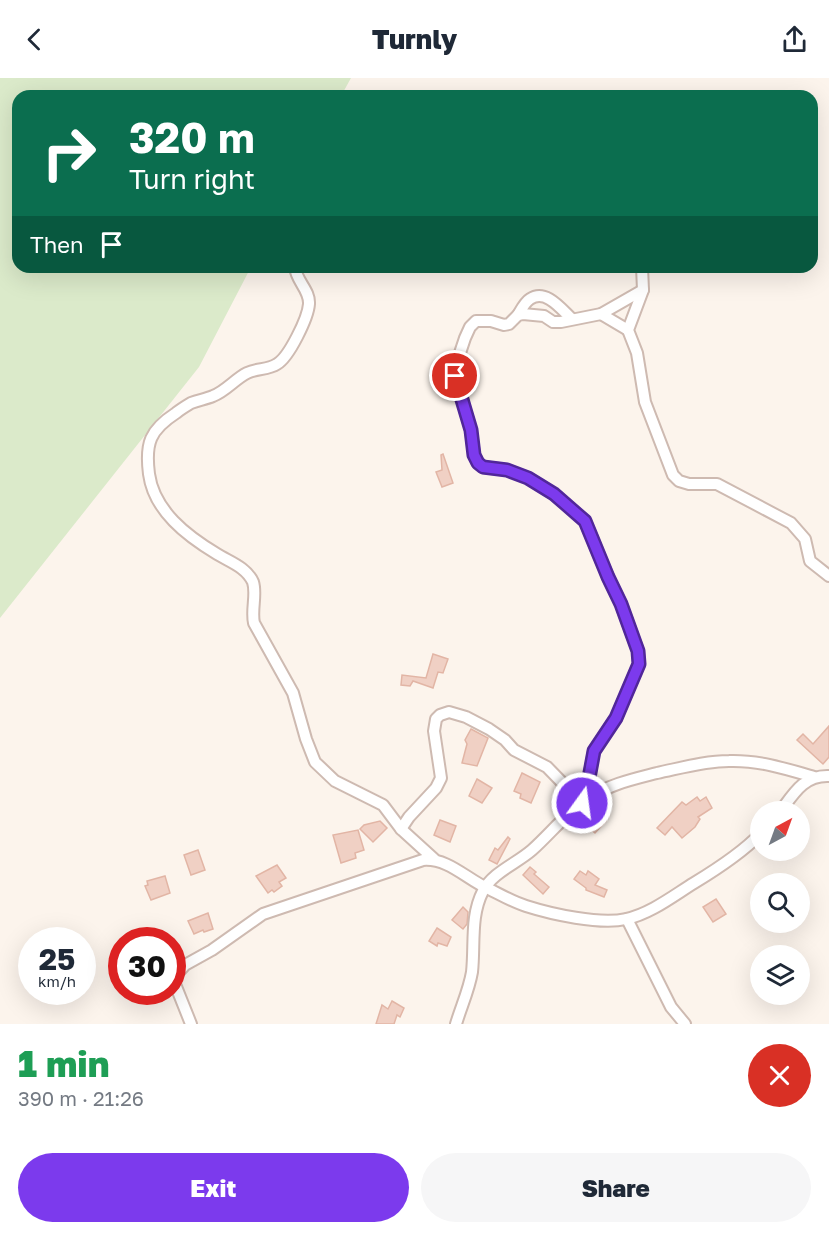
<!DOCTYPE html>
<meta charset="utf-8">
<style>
:root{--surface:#fff;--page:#f6f6f7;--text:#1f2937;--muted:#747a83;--accent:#7c3aed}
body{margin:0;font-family:"Golos Text",sans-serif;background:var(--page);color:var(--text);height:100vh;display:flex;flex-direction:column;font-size:22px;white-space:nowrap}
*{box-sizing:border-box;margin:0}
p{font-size:20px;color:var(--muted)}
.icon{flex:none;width:33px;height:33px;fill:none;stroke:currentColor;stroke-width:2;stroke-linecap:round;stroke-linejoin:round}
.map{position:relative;height:946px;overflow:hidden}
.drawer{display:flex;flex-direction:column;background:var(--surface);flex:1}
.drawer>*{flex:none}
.banner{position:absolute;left:12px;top:12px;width:806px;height:183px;border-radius:18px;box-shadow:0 6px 24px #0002;background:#0b6e4f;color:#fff;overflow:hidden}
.needle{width:39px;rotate:41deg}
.buttons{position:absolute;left:750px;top:723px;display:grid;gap:12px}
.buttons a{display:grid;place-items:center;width:60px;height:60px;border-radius:50%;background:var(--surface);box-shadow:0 6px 24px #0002;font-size:30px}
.speed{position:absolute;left:18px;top:849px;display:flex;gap:12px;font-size:30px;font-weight:700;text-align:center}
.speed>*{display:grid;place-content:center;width:78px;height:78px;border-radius:50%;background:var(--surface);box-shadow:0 6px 24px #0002;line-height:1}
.speed small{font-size:15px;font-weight:400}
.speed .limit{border:9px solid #d22;background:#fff;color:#111}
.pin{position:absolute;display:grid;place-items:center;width:51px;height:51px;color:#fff;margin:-26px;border:3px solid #fff;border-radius:50%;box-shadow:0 2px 6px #0007}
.me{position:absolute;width:66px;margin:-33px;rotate:14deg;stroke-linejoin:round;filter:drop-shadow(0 0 4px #0008)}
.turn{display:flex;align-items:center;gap:21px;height:126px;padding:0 18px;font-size:27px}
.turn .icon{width:78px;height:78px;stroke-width:2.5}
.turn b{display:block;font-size:42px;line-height:51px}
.then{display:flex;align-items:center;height:57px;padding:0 18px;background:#0003;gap:12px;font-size:22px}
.round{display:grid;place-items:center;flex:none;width:63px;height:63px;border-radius:32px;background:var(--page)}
.overview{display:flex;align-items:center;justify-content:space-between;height:102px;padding:0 18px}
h1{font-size:36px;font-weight:800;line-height:45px;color:#1e9e55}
.cta{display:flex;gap:12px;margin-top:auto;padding:12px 18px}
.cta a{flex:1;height:69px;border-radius:36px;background:var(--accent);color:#fff;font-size:24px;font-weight:800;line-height:69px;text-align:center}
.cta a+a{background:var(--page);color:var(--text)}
header{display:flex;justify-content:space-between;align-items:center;height:78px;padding:0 18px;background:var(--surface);font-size:27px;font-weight:800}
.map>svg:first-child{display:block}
</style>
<header><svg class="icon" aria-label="back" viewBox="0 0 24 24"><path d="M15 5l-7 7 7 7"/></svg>Turnly<svg class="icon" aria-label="share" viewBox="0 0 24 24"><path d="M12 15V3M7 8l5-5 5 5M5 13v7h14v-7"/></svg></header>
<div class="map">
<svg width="829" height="946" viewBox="0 0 829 946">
<rect width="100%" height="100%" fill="#fcf4ec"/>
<polygon fill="#dbeaca" points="0,0 351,0 341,18 18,18 18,189 251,189 199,289 0,540"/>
<g fill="#f0d0c4" stroke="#e2b5a5" stroke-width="1.5">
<polygon points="443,376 453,405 442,409 436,394 442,392 441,377"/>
<polygon points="433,576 448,581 443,595 438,594 433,610 413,603 410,608 401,607 402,597 426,600"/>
<polygon points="829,648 829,679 823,686 797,662 803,656 813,666"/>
<polygon points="471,651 488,660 477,688 462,685 467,666 465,662"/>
<polygon points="522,695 540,704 531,725 520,720 521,716 514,713"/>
<polygon points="477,701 492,710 482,725 469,718"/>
<polygon points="697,719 700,723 706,719 712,730 698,739 700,741 695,749 682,760 672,749 665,757 657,750 682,724 686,727"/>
<polygon points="593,726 600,735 599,736 606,743 595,755 587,748 585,750 577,741"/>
<polygon points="440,742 456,748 450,764 434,757"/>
<polygon points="380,743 387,750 373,764 360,751 364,747"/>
<polygon points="358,752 364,772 355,775 356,780 341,785 333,757"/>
<polygon points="508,759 510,761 497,786 489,782 495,770 498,772"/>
<polygon points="198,772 205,792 191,797 184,777"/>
<polygon points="277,787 286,800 279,804 282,808 274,814 272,812 268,815 256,798"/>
<polygon points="530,789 536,794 534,796 549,809 543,816 523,797"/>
<polygon points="580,793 586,797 588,793 599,801 595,807 607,812 604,819 586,812 586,810 574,801"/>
<polygon points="165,798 170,815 151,822 145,808 148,807 147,803"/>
<polygon points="716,821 726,836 713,844 703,829"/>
<polygon points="463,829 468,834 467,846 463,851 452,842"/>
<polygon points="208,835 213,851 204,854 203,852 194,856 188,843"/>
<polygon points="437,850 451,859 447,868 438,865 437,868 429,863"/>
<polygon points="392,923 404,930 400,939 397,937 394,946 376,946 382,927 388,931"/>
</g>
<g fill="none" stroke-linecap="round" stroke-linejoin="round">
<g stroke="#cebab1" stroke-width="14">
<g id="minor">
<path d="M 295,189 C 296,203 310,212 309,226 C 308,240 289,279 277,286 C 268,292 257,290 247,295 C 235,301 226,313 213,318 C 206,321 199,322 191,325 C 186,328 181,331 176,335 C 150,352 145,365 149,396 C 154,433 187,458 217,476 C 230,484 246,489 253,504 C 257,516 251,532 254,545 L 293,615 L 306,661 L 315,684 L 335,703 L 383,727 L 401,751 L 434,781"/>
<polyline points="642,189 643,212 628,252 637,275 645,324 673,397 679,403 689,406 717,406 791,445 805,461 810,483 829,498"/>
<polyline points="601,236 628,252"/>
<path d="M 518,237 C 521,232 525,224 530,221 C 546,210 562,232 572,241"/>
<polyline points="589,720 589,700 594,673 616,640 639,586 638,573 621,526 608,499 585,443 554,416 528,400 507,392 483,389 478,385 474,377 471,352 455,298 458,281 465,260 470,249 476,243 491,243 504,247 509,246 518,237 523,236 544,238 553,244 561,244 601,236 643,212"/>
<path d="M 780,734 C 794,715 804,697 829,698"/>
<polyline points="401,751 409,739 436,710 441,700 434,653 436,641 440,637 449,634 466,639 489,651 505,662 514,672 547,689 582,725"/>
<polyline points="627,841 671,929 685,946"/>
<path d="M 191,946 L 175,906 L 175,898 L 185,887 L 212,872 L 263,836 L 423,782 C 449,780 466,801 489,811 C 501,817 513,824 526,828 C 551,836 600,847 626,841 C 650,836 673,818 694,805 C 717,791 742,775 760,756"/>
<path d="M 456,946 C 461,929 469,912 472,894 C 475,867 470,838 483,813 C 493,794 516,786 532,772 C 551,755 567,734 589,720 C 610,706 634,701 657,695 C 681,690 705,683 729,683 C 759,682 787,691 814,699"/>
</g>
</g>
<use href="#minor" stroke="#fff" stroke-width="10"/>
</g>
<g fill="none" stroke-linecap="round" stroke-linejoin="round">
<g stroke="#51269a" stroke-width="15">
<polyline id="route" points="455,298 471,352 474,377 478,385 483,389 507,392 528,400 554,416 585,443 608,499 621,526 638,573 639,586 616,640 594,673 589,700 589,720 582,725"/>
</g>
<use href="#route" stroke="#7c3aed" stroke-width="10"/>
</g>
</svg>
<div class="buttons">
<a><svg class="needle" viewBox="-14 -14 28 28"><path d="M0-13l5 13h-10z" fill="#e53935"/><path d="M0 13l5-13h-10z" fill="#747a83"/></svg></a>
<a><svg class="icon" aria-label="search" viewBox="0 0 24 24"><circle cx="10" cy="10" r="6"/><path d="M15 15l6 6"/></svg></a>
<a><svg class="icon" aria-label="layers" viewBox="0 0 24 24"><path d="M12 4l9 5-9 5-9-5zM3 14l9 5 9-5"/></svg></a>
</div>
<div class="speed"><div>25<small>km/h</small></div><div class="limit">30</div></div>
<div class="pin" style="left:455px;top:298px;background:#d93025"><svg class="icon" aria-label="arrive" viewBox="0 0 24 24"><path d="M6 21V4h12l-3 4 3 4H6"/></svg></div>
<svg class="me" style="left:582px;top:725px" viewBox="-20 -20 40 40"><circle r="17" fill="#7c3aed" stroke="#fff" stroke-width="3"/><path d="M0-11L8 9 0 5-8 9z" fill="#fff"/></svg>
<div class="banner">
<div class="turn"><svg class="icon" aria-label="right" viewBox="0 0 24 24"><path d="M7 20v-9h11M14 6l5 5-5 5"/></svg><div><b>320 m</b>Turn right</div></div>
<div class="then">Then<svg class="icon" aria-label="arrive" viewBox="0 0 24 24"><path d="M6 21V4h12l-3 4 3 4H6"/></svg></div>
</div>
</div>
<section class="drawer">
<div class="overview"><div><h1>1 min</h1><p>390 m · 21:26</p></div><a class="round" style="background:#d93025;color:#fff"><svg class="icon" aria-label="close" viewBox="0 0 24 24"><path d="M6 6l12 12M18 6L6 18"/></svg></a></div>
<div class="cta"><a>Exit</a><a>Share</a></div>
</section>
